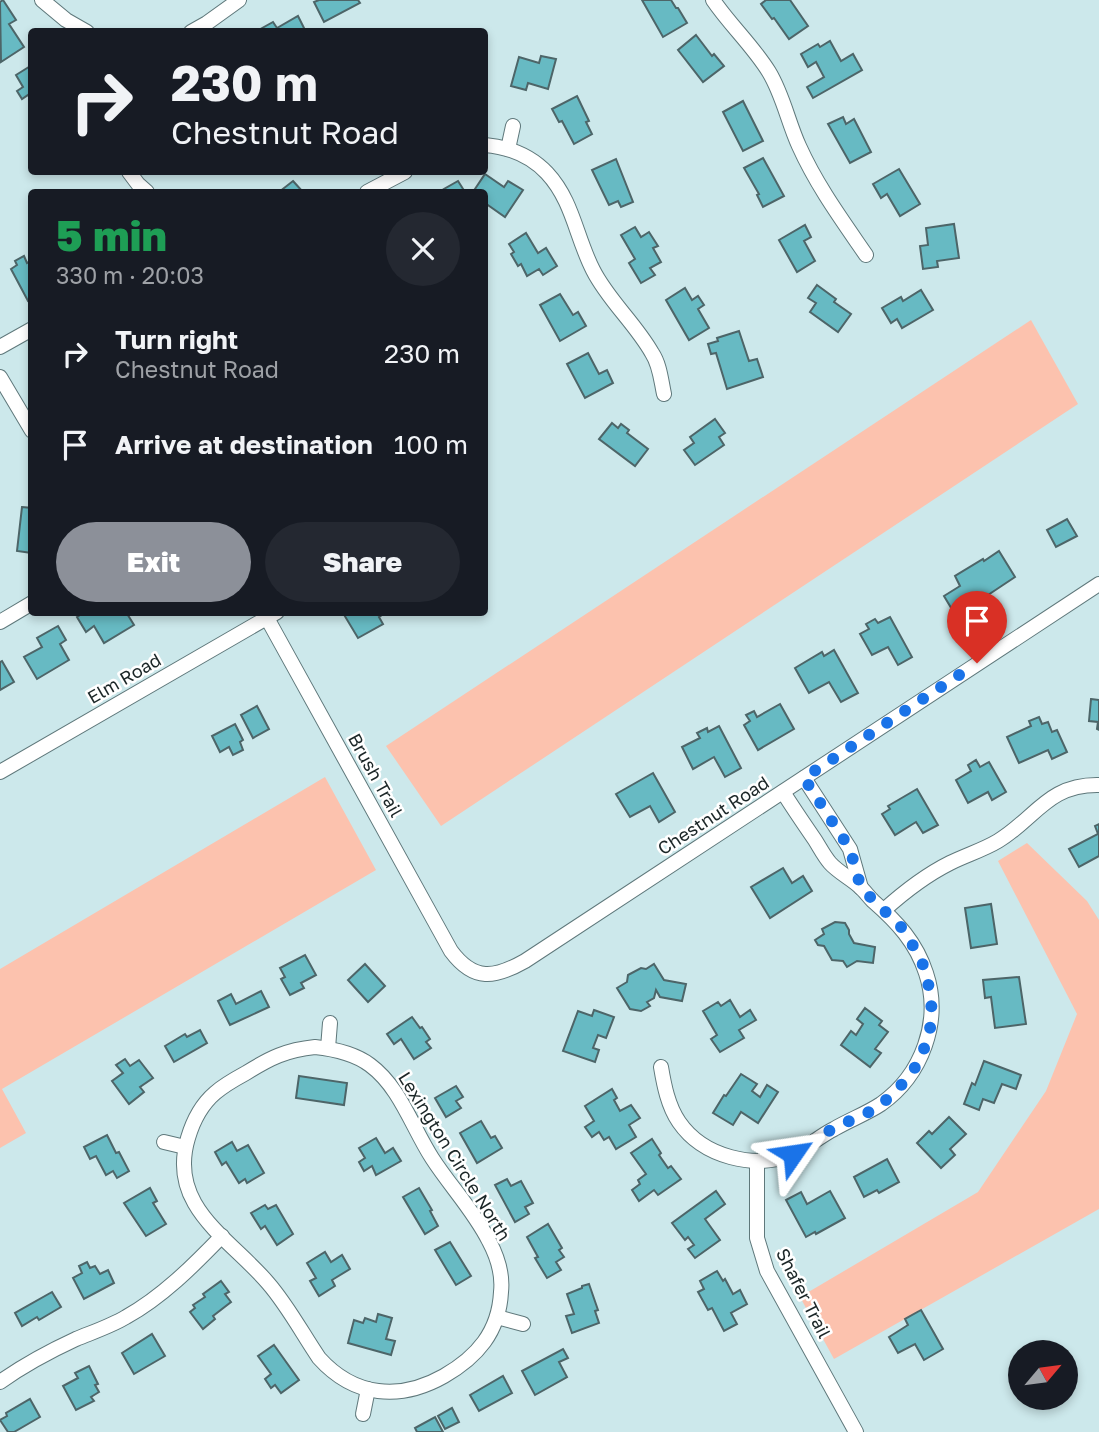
<!DOCTYPE html>
<meta charset="utf-8">
<style>
:root{--surface:#171b24;--page:#242831;--text:#f1f3f6;--muted:#9ea1a6;--accent:#8c9099}
body{margin:0;font-family:"Golos Text",sans-serif;background:var(--page);color:var(--text);height:100vh;display:flex;flex-direction:column;font-size:26px;white-space:nowrap}
*{box-sizing:border-box;margin:0}
p{font-size:23px;color:var(--muted)}
.icon{flex:none;width:38px;height:38px;fill:none;stroke:currentColor;stroke-width:2;stroke-linecap:round;stroke-linejoin:round}
.map{position:relative;flex:1;overflow:hidden}
.sheet{position:absolute;left:28px;top:189px;width:460px;height:427px;display:flex;flex-direction:column;background:var(--surface);border-radius:7px;box-shadow:0 4px 10px #0003}
.sheet>*{flex:none}
.banner{position:absolute;left:28px;top:28px;width:460px;height:147px;border-radius:7px;box-shadow:0 4px 10px #0003;background:#171b24;color:var(--text);overflow:hidden}
.needle{width:46px;rotate:61deg}
.fabs{position:absolute;left:1008px;top:1340px;display:grid;gap:14px}
.fabs a{display:grid;place-items:center;width:70px;height:70px;border-radius:50%;background:var(--surface);box-shadow:0 4px 10px #0003;font-size:35px}
.pin{position:absolute;display:grid;place-items:center;width:60px;height:60px;color:#fff;margin:-72px -30px;border-radius:50% 50% 50% 0;rotate:-45deg;box-shadow:0 0 7px #0007}
.pin .icon{rotate:45deg}
.me{position:absolute;width:77px;margin:-38px;rotate:58deg;stroke-linejoin:round;filter:drop-shadow(0 0 5px #0008)}
.turn{display:flex;align-items:center;gap:24px;height:147px;padding:0 28px;font-size:32px}
.turn .icon{width:91px;height:91px;stroke-width:2.5}
.turn b{display:block;font-size:49px;line-height:60px}
.round{display:grid;place-items:center;flex:none;width:74px;height:74px;border-radius:37px;background:var(--page)}
.head{display:flex;align-items:center;justify-content:space-between;height:119px;padding:0 28px}
h1{font-size:42px;font-weight:800;line-height:52px;color:#1e9e55}
.cta{display:flex;gap:14px;margin-top:auto;padding:14px 28px}
.cta a{flex:1;height:80px;border-radius:42px;background:var(--accent);color:#fff;font-size:28px;font-weight:800;line-height:80px;text-align:center}
.cta a+a{background:var(--page);color:var(--text)}
ul{padding:0;list-style:none}
li{display:flex;align-items:center;gap:21px;height:91px;padding:0 28px}
li div{flex:1}
li b{display:block;font-size:26px}
li em{font-style:normal}
.map>svg:first-child{display:block}
</style>
<div class="map">
<svg width="1099" height="1432" viewBox="0 0 1099 1432">
<rect width="100%" height="100%" fill="#cce8eb"/>
<g fill="#fcc2ae">
<polygon points="1031,320 1078,404 441,826 386,746"/>
<polygon points="325,777 376,870 2,1089 26,1133 0,1148 0,969"/>
<polygon points="1027,843 1087,901 1099,920 1099,1209 834,1359 800,1297 978,1192 1046,1091 1077,1014 998,861"/>
</g>
<g fill="#67bac3" stroke="#4d6568" stroke-width="2">
<polygon points="3,0 16,20 9,24 24,47 1,62 0,2"/>
<polygon points="319,0 358,0 360,3 324,22 314,2"/>
<polygon points="642,0 671,0 676,8 678,8 687,23 663,37"/>
<polygon points="766,0 790,0 808,26 789,39 774,18 772,19 761,4"/>
<polygon points="298,16 306,32 255,32 273,22 277,28"/>
<polygon points="696,35 712,56 714,54 724,66 703,82 678,50"/>
<polygon points="830,41 841,61 853,54 862,70 813,98 807,87 824,77 816,62 808,67 801,54 818,44 820,47"/>
<polygon points="541,56 556,59 548,89 528,83 526,90 511,86 519,57 539,63"/>
<polygon points="32,65 32,101 28,95 22,99 17,91 23,87 16,75"/>
<polygon points="577,96 589,121 586,122 592,134 574,144 562,121 559,122 552,109"/>
<polygon points="743,101 763,141 743,151 723,112"/>
<polygon points="843,117 846,124 854,119 871,152 850,163 828,124"/>
<polygon points="763,158 784,196 763,207 757,195 759,194 744,168"/>
<polygon points="616,159 633,202 621,207 618,201 609,205 592,170"/>
<polygon points="899,169 920,204 900,216 887,194 881,198 873,184"/>
<polygon points="485,174 504,187 508,181 523,190 505,217 485,203 485,192 473,192"/>
<polygon points="293,181 303,192 279,192"/>
<polygon points="458,181 465,192 447,192 444,189"/>
<polygon points="954,224 959,258 937,261 938,267 923,269 920,246 928,245 926,228"/>
<polygon points="805,225 811,237 804,241 815,261 797,272 779,240"/>
<polygon points="635,227 641,237 649,232 658,246 653,248 661,262 650,268 655,275 641,283 629,263 635,259 621,235"/>
<polygon points="526,233 538,253 546,248 557,266 543,275 539,269 527,276 521,264 518,266 511,254 514,252 509,244"/>
<polygon points="24,256 27,263 32,260 32,299 28,301 11,269 17,265 15,261"/>
<polygon points="817,285 836,299 834,302 851,314 838,332 810,312 816,303 808,298"/>
<polygon points="685,288 692,300 698,296 704,305 698,309 709,328 689,340 666,300"/>
<polygon points="921,290 933,310 902,328 897,319 891,323 882,308 901,297 903,301"/>
<polygon points="560,294 573,315 578,312 586,326 560,341 540,305"/>
<polygon points="739,331 749,361 757,359 763,377 727,389 716,353 711,354 708,344 718,341 717,338"/>
<polygon points="588,353 599,374 607,370 613,383 585,398 567,364"/>
<polygon points="715,419 725,433 719,437 724,445 695,465 684,450 694,443 690,437"/>
<polygon points="612,423 618,428 621,424 629,430 627,433 648,449 635,466 599,439"/>
<polygon points="22,507 32,508 32,553 17,551"/>
<polygon points="1067,519 1077,536 1056,547 1047,530"/>
<polygon points="999,551 1015,577 973,605 976,610 959,621 944,596 960,586 955,576 983,559 984,561"/>
<polygon points="85,612 101,612 102,614 105,612 126,612 134,625 104,643 94,626 86,632 77,617"/>
<polygon points="387,612 379,617 383,624 358,638 343,613"/>
<polygon points="890,617 912,657 898,665 888,647 872,655 860,634 869,629 866,624 875,619 878,623"/>
<polygon points="58,626 66,640 60,644 69,660 37,679 24,657 42,647 37,638"/>
<polygon points="834,650 858,693 841,702 829,682 809,693 795,668 822,652 824,656"/>
<polygon points="2,661 14,682 0,690 0,662"/>
<polygon points="1091,699 1099,700 1099,730 1097,729 1098,722 1089,721"/>
<polygon points="780,704 794,729 758,750 744,725 750,721 746,715 754,711 757,717"/>
<polygon points="257,706 269,729 253,738 241,715"/>
<polygon points="1039,717 1042,724 1048,722 1052,732 1057,730 1067,752 1052,759 1048,750 1019,763 1007,737 1031,726 1029,721"/>
<polygon points="235,724 243,740 240,742 243,750 233,755 229,747 220,752 212,736"/>
<polygon points="719,726 741,768 725,777 714,757 693,769 682,747 700,738 697,733 707,728 708,732"/>
<polygon points="976,760 980,767 989,762 1006,792 992,800 988,792 968,803 956,780 971,771 968,765"/>
<polygon points="653,773 675,812 659,822 650,806 630,817 616,794"/>
<polygon points="917,789 938,825 923,833 916,822 895,835 882,814 890,809 888,806"/>
<polygon points="1099,824 1099,856 1079,867 1069,849 1098,834 1095,826"/>
<polygon points="783,868 792,883 803,876 812,891 770,918 751,887"/>
<polygon points="991,904 997,944 971,948 965,908"/>
<polygon points="835,922 845,923 849,930 849,934 854,943 875,947 873,963 857,961 847,967 843,961 832,960 824,946 818,945 815,940 824,934 822,929"/>
<polygon points="305,955 316,975 301,983 304,988 290,995 281,979 285,977 280,968"/>
<polygon points="365,964 385,986 368,1002 348,980"/>
<polygon points="654,964 664,980 686,984 682,1001 660,997 656,990 654,998 647,1002 650,1006 641,1011 630,1009 617,988 627,982 628,975 641,968 646,969"/>
<polygon points="1019,977 1026,1024 995,1028 991,997 985,998 983,980"/>
<polygon points="261,991 269,1007 230,1025 218,1001 231,994 236,1004"/>
<polygon points="730,1000 740,1017 750,1010 756,1020 739,1030 744,1038 720,1052 711,1039 717,1035 703,1011 718,1002 721,1006"/>
<polygon points="865,1008 882,1021 879,1025 888,1032 875,1049 881,1053 870,1067 841,1045 851,1031 856,1035 863,1024 857,1019"/>
<polygon points="594,1010 614,1017 606,1038 598,1035 593,1048 599,1050 595,1062 563,1051 578,1011 592,1016"/>
<polygon points="412,1017 420,1028 422,1027 430,1039 426,1042 431,1048 414,1059 401,1039 394,1044 387,1034"/>
<polygon points="200,1030 207,1043 174,1062 165,1046 185,1034 187,1037"/>
<polygon points="125,1059 130,1066 139,1060 153,1078 140,1087 144,1092 129,1104 112,1081 123,1073 116,1065"/>
<polygon points="984,1061 1021,1075 1016,1089 1002,1084 994,1103 983,1099 979,1110 964,1104 972,1083 975,1085"/>
<polygon points="741,1074 757,1084 752,1091 760,1097 767,1085 778,1092 758,1123 741,1112 733,1125 713,1113 724,1095 726,1096"/>
<polygon points="299,1076 347,1083 344,1105 296,1098"/>
<polygon points="456,1086 463,1097 456,1101 461,1108 446,1117 435,1098"/>
<polygon points="612,1089 617,1098 614,1100 620,1111 631,1105 640,1118 629,1125 636,1137 616,1149 609,1137 604,1140 599,1132 592,1137 585,1127 594,1121 585,1106"/>
<polygon points="949,1117 966,1134 950,1149 955,1155 941,1168 917,1143 929,1131 932,1134"/>
<polygon points="481,1121 491,1138 495,1136 502,1148 477,1163 460,1133"/>
<polygon points="107,1135 116,1153 119,1152 129,1171 117,1178 113,1171 106,1175 96,1156 90,1159 84,1147"/>
<polygon points="376,1138 385,1153 393,1148 401,1161 376,1175 372,1166 364,1171 359,1162 365,1158 359,1148"/>
<polygon points="652,1139 661,1153 659,1155 668,1168 671,1166 681,1179 658,1195 654,1190 639,1201 632,1190 640,1184 638,1180 646,1174 631,1153"/>
<polygon points="232,1142 237,1151 248,1145 264,1173 247,1183 245,1179 239,1183 226,1162 222,1165 215,1152"/>
<polygon points="887,1159 899,1182 879,1193 877,1190 864,1197 854,1177"/>
<polygon points="507,1179 511,1186 521,1181 533,1203 525,1207 529,1214 515,1222 495,1185"/>
<polygon points="150,1188 157,1201 153,1203 166,1224 146,1236 124,1203"/>
<polygon points="419,1188 432,1210 430,1211 438,1226 425,1234 403,1197"/>
<polygon points="716,1191 725,1204 705,1219 720,1240 695,1258 688,1249 694,1245 688,1237 685,1240 672,1223"/>
<polygon points="830,1191 845,1218 816,1234 815,1232 806,1237 786,1200 801,1192 807,1204"/>
<polygon points="265,1205 268,1209 276,1205 293,1234 277,1245 265,1226 261,1229 251,1213"/>
<polygon points="548,1224 562,1248 559,1250 564,1257 556,1262 561,1270 547,1278 535,1258 538,1257 527,1237"/>
<polygon points="450,1242 471,1276 456,1285 435,1250"/>
<polygon points="325,1252 331,1262 342,1255 350,1269 332,1280 335,1286 319,1296 310,1281 316,1278 307,1263"/>
<polygon points="87,1262 90,1268 95,1266 100,1274 108,1270 114,1283 84,1299 73,1278 82,1273 79,1266"/>
<polygon points="717,1271 723,1281 725,1279 733,1294 740,1290 747,1304 731,1313 737,1324 724,1331 712,1308 708,1310 698,1292 704,1289 700,1281"/>
<polygon points="221,1281 229,1292 225,1294 231,1302 213,1316 215,1319 203,1329 190,1312 195,1308 193,1305 205,1297 203,1294"/>
<polygon points="589,1284 598,1310 595,1311 599,1323 572,1333 566,1316 574,1314 567,1294 582,1288 582,1286"/>
<polygon points="52,1292 61,1307 39,1320 37,1317 22,1326 15,1313"/>
<polygon points="921,1310 943,1349 924,1360 915,1344 898,1353 889,1337 908,1325 905,1319"/>
<polygon points="378,1314 392,1318 386,1339 395,1341 391,1355 348,1343 354,1320 363,1323 365,1318 376,1322"/>
<polygon points="152,1334 165,1356 134,1374 122,1353"/>
<polygon points="274,1345 299,1380 281,1393 275,1385 271,1388 265,1379 271,1374 258,1356"/>
<polygon points="563,1349 568,1358 559,1362 567,1377 535,1395 522,1371"/>
<polygon points="89,1366 98,1384 95,1385 99,1392 91,1397 94,1401 76,1410 63,1386 78,1378 75,1373"/>
<polygon points="503,1376 512,1393 479,1411 470,1395"/>
<polygon points="30,1399 40,1417 14,1432 8,1432 0,1420 7,1416 6,1413"/>
<polygon points="452,1408 459,1422 445,1429 438,1416"/>
<polygon points="435,1417 443,1432 417,1432 415,1428"/>
</g>
<g fill="none" stroke-linecap="round" stroke-linejoin="round">
<g stroke="#5f787b" stroke-width="16">
<g id="minor">
<polyline points="42,0 66,20 87,32"/>
<path d="M 713,0 C 730,25 753,46 769,72 C 783,95 788,122 799,146 C 817,186 842,220 866,255"/>
<polyline points="191,32 207,23 239,0"/>
<path d="M 485,145 C 509,147 530,155 547,173 C 573,201 576,237 593,270 C 608,300 635,323 652,353 C 660,365 661,380 664,394"/>
<polyline points="508,149 513,126"/>
<polyline points="129,172 138,184 147,192"/>
<polyline points="367,192 405,172"/>
<polyline points="0,347 32,329"/>
<polyline points="0,377 32,431"/>
<path d="M 267,618 L 451,951 C 474,982 495,978 525,961 L 1099,584"/>
<polyline points="0,622 32,603"/>
<polyline points="0,772 277,612"/>
<polyline points="804,778 850,849 861,888"/>
<path d="M 884,910 C 904,892 926,875 950,863 C 966,855 983,850 998,841 C 1036,818 1048,784 1099,785"/>
<path d="M 315,1047 C 334,1049 354,1053 370,1065 C 400,1087 412,1127 432,1158 C 450,1186 474,1211 489,1241 C 497,1256 503,1274 501,1292 C 499,1332 477,1357 444,1376 C 400,1401 354,1397 319,1358 C 302,1333 288,1306 268,1283 C 231,1239 167,1207 188,1138 C 193,1121 201,1105 215,1093 C 224,1085 235,1079 246,1073 C 270,1058 286,1050 315,1047 Z"/>
<polyline points="328,1048 330,1023"/>
<path d="M 661,1067 C 664,1085 668,1106 679,1122 C 703,1157 755,1170 793,1154 C 808,1147 820,1136 834,1129 C 849,1120 866,1114 881,1104 C 922,1075 942,1021 926,973 C 916,942 897,922 873,901 C 868,896 864,890 859,886 C 850,878 838,872 830,863 C 824,856 820,848 815,840 C 804,824 793,808 783,792"/>
<polyline points="164,1142 185,1147"/>
<polyline points="757,1161 757,1238 767,1271 856,1432"/>
<polyline points="497,1317 523,1324"/>
<path d="M 0,1382 C 24,1365 50,1351 76,1339 C 93,1332 111,1326 126,1317 C 162,1297 193,1266 222,1236"/>
<polyline points="363,1414 368,1389"/>
</g>
</g>
<use href="#minor" stroke="#fff" stroke-width="14"/>
</g>
<g fill="none" stroke-linecap="round" stroke-linejoin="round">
<polyline stroke="#1a73e8" stroke-width="12" stroke-dasharray="0 21.6" points="793,1154 832,1129 871,1111 890,1097 899,1088 917,1065 923,1052 930,1029 932,1011 927,975 919,955 901,927 861,888 850,849 804,778 977,663"/>
</g>
<g text-anchor="middle" dominant-baseline="central" stroke-width="5" stroke-linejoin="round" paint-order="stroke">
<g font-size="18" fill="#1b2627" stroke="#fff">
<text transform="translate(124 678) rotate(-30)">Elm Road</text>
<text transform="translate(376 775) rotate(61)">Brush Trail</text>
<text transform="translate(713 815) rotate(-33)">Chestnut Road</text>
<text transform="translate(455 1156) rotate(58)">Lexington Circle North</text>
<text transform="translate(804 1293) rotate(63)">Shafer Trail</text>
</g>
</g>
</svg>
<div class="fabs">
<a><svg class="needle" viewBox="-14 -14 28 28"><path d="M0-13l5 13h-10z" fill="#e53935"/><path d="M0 13l5-13h-10z" fill="#9ea1a6"/></svg></a>
</div>
<div class="pin" style="left:977px;top:663px;background:#d93025"><svg class="icon" aria-label="arrive" viewBox="0 0 24 24"><path d="M6 21V4h12l-3 4 3 4H6"/></svg></div>
<svg class="me" style="left:793px;top:1154px" viewBox="-20 -20 40 40"><path d="M0-17L14 15 0 8-14 15z" fill="#1a73e8" stroke="#fff" stroke-width="4"/></svg>
<div class="banner">
<div class="turn"><svg class="icon" aria-label="right" viewBox="0 0 24 24"><path d="M7 20v-9h11M14 6l5 5-5 5"/></svg><div><b>230 m</b>Chestnut Road</div></div>
</div>
<section class="sheet">
<div class="head"><div><h1>5 min</h1><p>330 m · 20:03</p></div><a class="round"><svg class="icon" aria-label="close" viewBox="0 0 24 24"><path d="M6 6l12 12M18 6L6 18"/></svg></a></div>
<ul>
<li><svg class="icon" aria-label="right" viewBox="0 0 24 24"><path d="M7 20v-9h11M14 6l5 5-5 5"/></svg><div><b>Turn right</b><p>Chestnut Road</p></div><em>230 m</em></li>
<li><svg class="icon" aria-label="arrive" viewBox="0 0 24 24"><path d="M6 21V4h12l-3 4 3 4H6"/></svg><div><b>Arrive at destination</b></div><em>100 m</em></li>
</ul>
<div class="cta"><a>Exit</a><a>Share</a></div>
</section>
</div>
